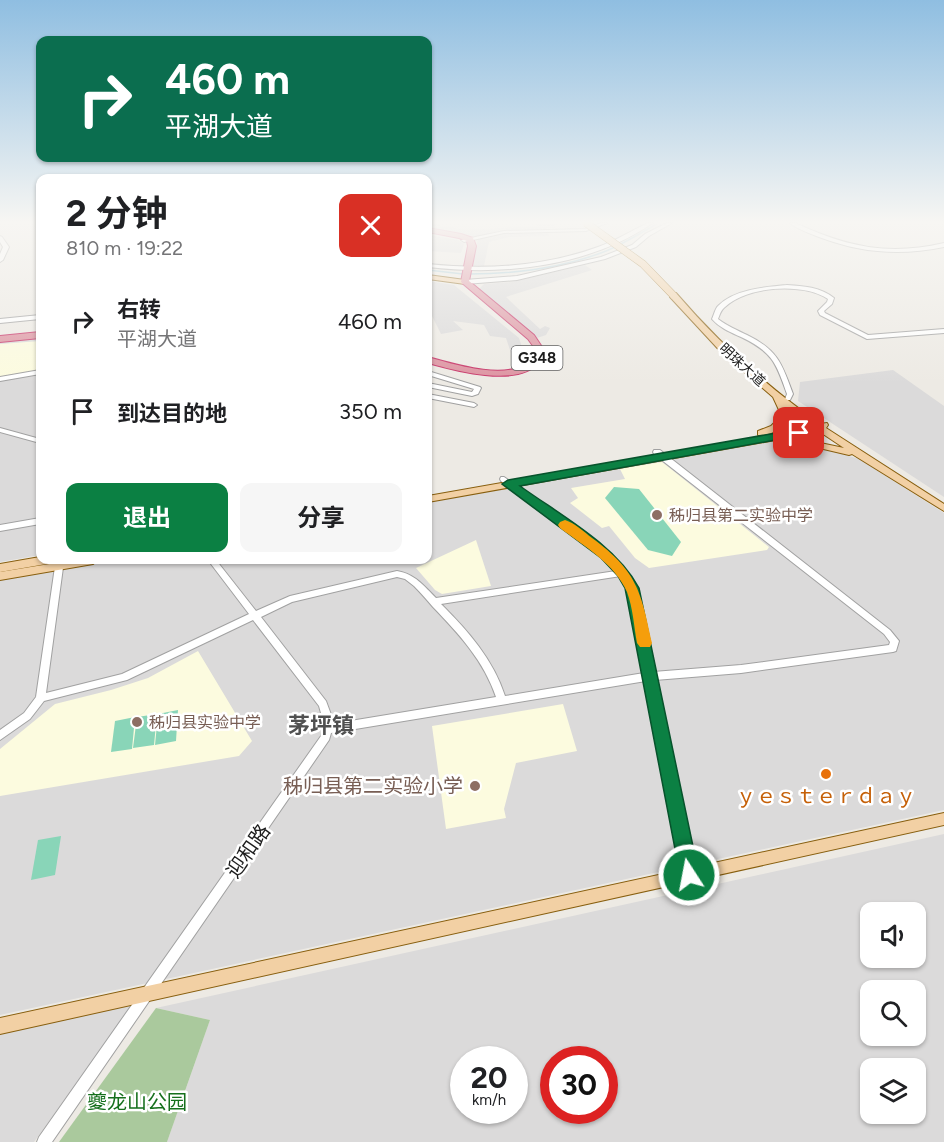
<!DOCTYPE html>
<html lang="zh">
<meta charset="utf-8">
<style>
:root{--surface:#fff;--page:#f6f6f6;--text:#202124;--muted:#757577;--accent:#0b8043}
body{margin:0;font-family:Figtree,"Noto Sans SC",sans-serif;background:var(--page);color:var(--text);height:100vh;display:flex;flex-direction:column;font-size:22px;white-space:nowrap}
*{box-sizing:border-box;margin:0}
p{font-size:20px;color:var(--muted)}
.icon{flex:none;width:33px;height:33px;fill:none;stroke:currentColor;stroke-width:2;stroke-linecap:round;stroke-linejoin:round}
.map{position:relative;flex:1;overflow:hidden}
.sheet{position:absolute;left:36px;top:174px;width:396px;height:390px;display:flex;flex-direction:column;background:var(--surface);border-radius:12px;box-shadow:0 2px 4px #0004}
.sheet>*{flex:none}
.top-card{position:absolute;left:36px;top:36px;width:396px;height:126px;border-radius:12px;box-shadow:0 2px 4px #0004;background:#0b6e4f;color:#fff;overflow:hidden}
.fabs{position:absolute;left:860px;top:902px;display:grid;gap:12px}
.fabs a{display:grid;place-items:center;width:66px;height:66px;border-radius:12px;background:var(--surface);box-shadow:0 2px 4px #0004;font-size:30px}
.speed{position:absolute;left:450px;top:1046px;display:flex;gap:12px;font-size:30px;font-weight:700;text-align:center}
.speed>*{display:grid;place-content:center;width:78px;height:78px;border-radius:50%;background:var(--surface);box-shadow:0 2px 4px #0004;line-height:1}
.speed small{font-size:15px;font-weight:400}
.speed .limit{border:9px solid #d22;background:#fff;color:#111}
.pin{position:absolute;display:grid;place-items:center;width:51px;height:51px;color:#fff;margin:-26px;border-radius:12px;box-shadow:0 3px 9px #0006}
.me{position:absolute;width:66px;margin:-33px;rotate:349deg;stroke-linejoin:round;filter:drop-shadow(0 0 4px #0008)}
.turn{display:flex;align-items:center;gap:21px;height:126px;padding:0 30px;font-size:27px}
.turn .icon{width:78px;height:78px;stroke-width:2.5}
.turn b{display:block;font-size:42px;line-height:51px}
.round{display:grid;place-items:center;flex:none;width:63px;height:63px;border-radius:12px;background:var(--page)}
.overview{display:flex;align-items:center;justify-content:space-between;height:102px;padding:0 30px}
h1{font-size:36px;font-weight:700;line-height:45px}
.action{display:flex;gap:12px;margin-top:auto;padding:12px 30px}
.action a{flex:1;height:69px;border-radius:12px;background:var(--accent);color:#fff;font-size:24px;font-weight:700;line-height:69px;text-align:center}
.action a+a{background:var(--page);color:var(--text)}
ul{padding:0;list-style:none}
li{display:flex;align-items:center;gap:18px;height:90px;padding:0 30px}
li div{flex:1}
li b{display:block;font-size:22px}
li em{font-style:normal}
.map>svg:first-child{display:block}
</style>
<div class="map">
<svg width="944" height="1142" viewBox="0 0 944 1142">
<rect width="100%" height="100%" fill="#edeae4"/>
<g fill="#dbdada" fill-rule="evenodd">
<polygon points="428,223 466,230 537,226 538,223 555,223 555,228 547,228 549,236 509,237 489,242 484,266 473,265 478,237 428,228"/>
<polygon points="428,235 458,240 464,244 461,253 428,251"/>
<polygon points="585,265 592,270 506,297 540,329 545,326 550,328 546,335 537,338 479,289 484,284 511,282"/>
<polygon points="428,281 454,285 519,338 524,353 511,353 506,338 490,336 484,325 453,321 463,330 441,334 432,316 428,315"/>
<polygon points="40,338 40,555 0,562 0,342"/>
<polygon points="893,370 944,406 944,497 798,401 800,382"/>
<polygon points="766,441 820,447 859,459 944,513 944,810 0,1015 0,580 112,560 428,560 428,502"/>
<path d="M 944,834 L 944,1142 L 167,1142 L 210,1020 L 156,1008 ZM 870,912 L 915,912 L 915,957 L 870,957 ZM 870,990 L 915,990 L 915,1035 L 870,1035 ZM 464,1059 L 514,1059 L 514,1110 L 464,1110 ZM 554,1059 L 604,1059 L 604,1110 L 554,1110 ZM 870,1068 L 915,1068 L 915,1113 L 870,1113 Z"/>
<polygon points="136,1002 34,1142 0,1142 0,1033"/>
</g>
<g fill="#fcfbdf">
<polygon points="40,341 40,370 0,377 0,344"/>
<polygon points="662,462 769,547 767,550 649,568 635,558 609,526 602,528 570,503 578,498 571,488 625,479 620,469"/>
<polygon points="476,540 491,586 442,594 435,590 416,568"/>
<polygon points="198,651 252,741 239,756 0,796 0,749 55,704 111,690 148,678"/>
<polygon points="563,704 577,751 516,763 504,809 506,818 446,829 432,726"/>
</g>
<polygon fill="#aac99d" points="156,1008 210,1020 167,1142 59,1142"/>
<g fill="#89d5b8">
<polygon points="614,487 639,489 681,542 672,556 648,550 605,498"/>
<polygon points="178,710 176,741 155,745 158,714"/>
<polygon points="157,714 154,745 133,748 137,717"/>
<polygon points="135,717 132,749 111,752 115,721"/>
<polygon points="61,836 55,875 31,880 38,840"/>
</g>
<g fill="none" stroke-linecap="round" stroke-linejoin="round">
<g stroke="#a9ccd7" stroke-width="1.5">
<polyline points="428,270 463,274"/>
<path d="M 469,274 C 515,274 563,268 606,251 C 623,244 639,234 655,225"/>
</g>
<g stroke="#a1a1a1" stroke-width="2">
<g id="minor">
<polygon points="601,223 607,223 586,231 504,233 464,242 461,240 504,231 585,229"/>
<path d="M 648,223 L 653,223 C 588,267 504,276 428,267 L 428,264 C 485,270 543,267 598,247 C 615,241 631,231 648,223 Z"/>
<polygon points="667,223 672,223 649,236 636,247 605,259 517,280 465,284 462,282 465,280 517,276 601,257 632,245 645,234"/>
<path d="M 790,223 L 795,223 C 847,247 888,256 944,243 L 944,247 C 900,256 861,253 819,237 C 809,233 797,229 790,223 Z"/>
<polygon points="0,236 2,237 9,247 3,260 0,262 0,254 3,247 0,242"/>
<path d="M 787,285 C 804,286 820,287 834,298 L 832,304 L 824,311 L 825,313 L 868,335 L 944,329 L 944,333 L 867,339 L 820,315 L 818,311 L 827,302 L 828,299 C 803,282 747,286 725,307 C 721,310 720,314 718,319 C 727,326 737,330 747,335 C 778,350 782,364 793,394 L 790,400 L 786,400 L 785,399 L 787,394 C 776,362 772,352 741,337 C 730,332 720,328 712,319 C 714,315 715,309 718,306 C 734,289 766,287 787,285 Z"/>
<polygon points="40,315 40,319 0,323 0,319"/>
<polygon points="40,370 40,374 0,381 0,377"/>
<polygon points="428,371 480,387 481,388 478,394 472,396 428,387 428,383 472,392 474,389 428,375"/>
<polygon points="428,394 474,403 477,405 474,407 428,398"/>
<polygon points="0,428 40,439 40,443 0,432"/>
<path d="M 654,450 L 660,450 L 890,630 L 899,641 L 896,651 L 893,652 L 741,673 L 655,680 L 695,875 L 693,879 L 689,881 L 685,879 L 683,875 L 646,681 L 331,733 L 329,740 L 52,1142 L 37,1142 L 39,1137 L 321,736 L 323,720 L 319,706 L 253,620 L 127,680 L 44,701 L 30,719 L 0,740 L 0,730 L 24,713 L 36,697 L 56,560 L 64,560 L 46,693 L 122,674 L 249,614 L 208,560 L 216,560 L 256,611 L 290,596 L 397,571 C 415,574 424,586 436,598 L 616,571 L 603,557 L 501,481 L 500,479 L 501,477 L 504,477 L 609,553 L 626,571 L 636,588 L 653,672 L 741,665 L 889,645 L 890,642 L 884,634 L 654,454 L 653,452 ZM 621,576 L 628,588 L 644,673 L 505,696 C 493,659 468,631 441,604 ZM 397,577 L 405,579 L 414,586 C 421,593 427,600 433,607 C 459,634 484,661 496,697 L 332,724 L 333,720 L 326,701 L 261,617 L 292,602 Z"/>
<polygon points="40,518 40,524 0,531 0,525"/>
</g>
</g>
<g stroke="#885f0f" stroke-width="2">
<g id="major">
<polygon points="428,275 465,280 468,282 465,284 428,279"/>
<path d="M 670,293 L 676,293 C 719,343 766,386 820,424 L 827,423 L 828,425 L 826,428 L 944,504 L 944,511 L 852,454 L 849,455 L 781,439 L 428,502 L 428,496 L 814,428 L 786,407 C 790,424 774,436 758,435 L 758,431 L 771,426 L 777,420 L 779,410 L 773,397 L 721,352 L 670,297 ZM 820,432 L 844,448 L 792,437 Z"/>
<polygon points="40,557 40,560 51,560 46,564 0,572 0,564"/>
<polygon points="74,560 98,560 93,564 0,580 0,572"/>
<polygon points="944,813 944,825 0,1034 0,1018"/>
</g>
</g>
<g stroke="#c73568" stroke-width="2">
<g id="highway">
<path d="M 428,228 L 461,234 L 473,238 L 476,246 L 469,281 L 534,335 L 544,350 C 543,354 541,360 538,363 C 518,388 453,370 428,363 L 428,357 C 453,364 506,381 529,362 C 532,359 534,354 536,350 L 528,339 L 461,282 L 468,246 L 467,241 L 459,238 L 428,232 Z"/>
<polygon points="40,332 40,338 0,342 0,336"/>
</g>
</g>
<use href="#minor" fill="#fff" fill-rule="evenodd"/>
<use href="#major" fill="#f2d0a4" fill-rule="evenodd"/>
<use href="#highway" fill="#dd93a1" fill-rule="evenodd"/>
<g stroke="#885f0f" stroke-width="8" stroke-linecap="butt">
<polyline id="major-bridge" points="586,223 643,264 673,295"/>
</g>
<use href="#major-bridge" stroke="#f2d0a4" stroke-width="7"/>
</g>
<linearGradient id="sky" x2="0" y2="1"><stop stop-color="#8fbee1"/><stop offset="0.58" stop-color="#f7f6f3"/><stop offset="1" stop-color="#f7f6f3" stop-opacity="0"/></linearGradient>
<rect width="944" height="383" fill="url(#sky)"/>
<path fill="#0b8043" stroke="#07532c" stroke-width="1.5" d="M 799,429 L 803,430 L 803,435 L 520,486 C 560,515 615,544 639,588 L 699,875 L 696,881 L 689,884 L 683,881 L 680,875 L 625,588 L 618,576 L 601,558 L 502,484 L 508,480 Z"/>
<path fill="#f59e0b" d="M 565,520 C 575,523 584,532 592,538 C 637,571 641,591 652,643 L 650,647 L 640,647 L 637,643 C 634,627 633,608 627,592 C 615,564 584,546 560,528 L 558,525 L 560,522 Z"/>
<g fill="#8d6e63" stroke="#fff" stroke-width="2">
<circle cx="657" cy="515" r="6"/>
<circle cx="137" cy="722" r="6"/>
<circle cx="475" cy="786" r="6"/>
</g>
<circle fill="#e8710a" stroke="#fff" stroke-width="2" cx="826" cy="774" r="6"/>
<g text-anchor="middle" dominant-baseline="central" stroke-width="5" stroke-linejoin="round" paint-order="stroke">
<g font-size="14" fill="#1d1d1d" stroke="#fff">
<text transform="translate(742 365) rotate(42)">明珠大道</text>
</g>
<rect fill="#fff" stroke="#616161" stroke-width="1.5" x="511.5" y="346" width="51" height="24" rx="4.5"/>
<g font-size="15" font-weight="bold" fill="#1d1d1d">
<text x="537" y="358">G348</text>
</g>
<g font-size="16" fill="#785e54" stroke="#fff" text-anchor="start">
<text x="669" y="515">秭归县第二实验中学</text>
<text x="149" y="722">秭归县实验中学</text>
</g>
<g font-size="20" fill="#785e54" stroke="#fff" text-anchor="end">
<text x="463" y="786">秭归县第二实验小学</text>
</g>
<g font-size="20" fill="#c56008" stroke="#fff">
<text x="826" y="796">ｙｅｓｔｅｒｄａｙ</text>
</g>
<g font-size="20" fill="#1d1d1d" stroke="#fff">
<text transform="translate(248 851) rotate(-55)">迎和路</text>
</g>
<g font-size="20" fill="#16701d" stroke="#fff">
<text x="137" y="1102">夔龙山公园</text>
</g>
<g font-size="22" font-weight="bold" fill="#505050" stroke="#fff">
<text x="321" y="725">茅坪镇</text>
</g>
</g>
</svg>
<div class="fabs">
<a><svg class="icon" aria-label="sound" viewBox="0 0 24 24"><path d="M4 9h4l5-4v14l-5-4H4zM17 9q2 3 0 6"/></svg></a>
<a><svg class="icon" aria-label="search" viewBox="0 0 24 24"><circle cx="10" cy="10" r="6"/><path d="M15 15l6 6"/></svg></a>
<a><svg class="icon" aria-label="layers" viewBox="0 0 24 24"><path d="M12 4l9 5-9 5-9-5zM3 14l9 5 9-5"/></svg></a>
</div>
<div class="speed"><div>20<small>km/h</small></div><div class="limit">30</div></div>
<div class="pin" style="left:799px;top:433px;background:#d93025"><svg class="icon" aria-label="arrive" viewBox="0 0 24 24"><path d="M6 21V4h12l-3 4 3 4H6"/></svg></div>
<svg class="me" style="left:689px;top:875px" viewBox="-20 -20 40 40"><circle r="17" fill="#0b8043" stroke="#fff" stroke-width="3"/><path d="M0-11L8 9 0 5-8 9z" fill="#fff"/></svg>
<div class="top-card">
<div class="turn"><svg class="icon" aria-label="right" viewBox="0 0 24 24"><path d="M7 20v-9h11M14 6l5 5-5 5"/></svg><div><b>460 m</b>平湖大道</div></div>
</div>
<section class="sheet">
<div class="overview"><div><h1>2 分钟</h1><p>810 m · 19:22</p></div><a class="round" style="background:#d93025;color:#fff"><svg class="icon" aria-label="close" viewBox="0 0 24 24"><path d="M6 6l12 12M18 6L6 18"/></svg></a></div>
<ul>
<li><svg class="icon" aria-label="right" viewBox="0 0 24 24"><path d="M7 20v-9h11M14 6l5 5-5 5"/></svg><div><b>右转</b><p>平湖大道</p></div><em>460 m</em></li>
<li><svg class="icon" aria-label="arrive" viewBox="0 0 24 24"><path d="M6 21V4h12l-3 4 3 4H6"/></svg><div><b>到达目的地</b></div><em>350 m</em></li>
</ul>
<div class="action"><a>退出</a><a>分享</a></div>
</section>
</div>
